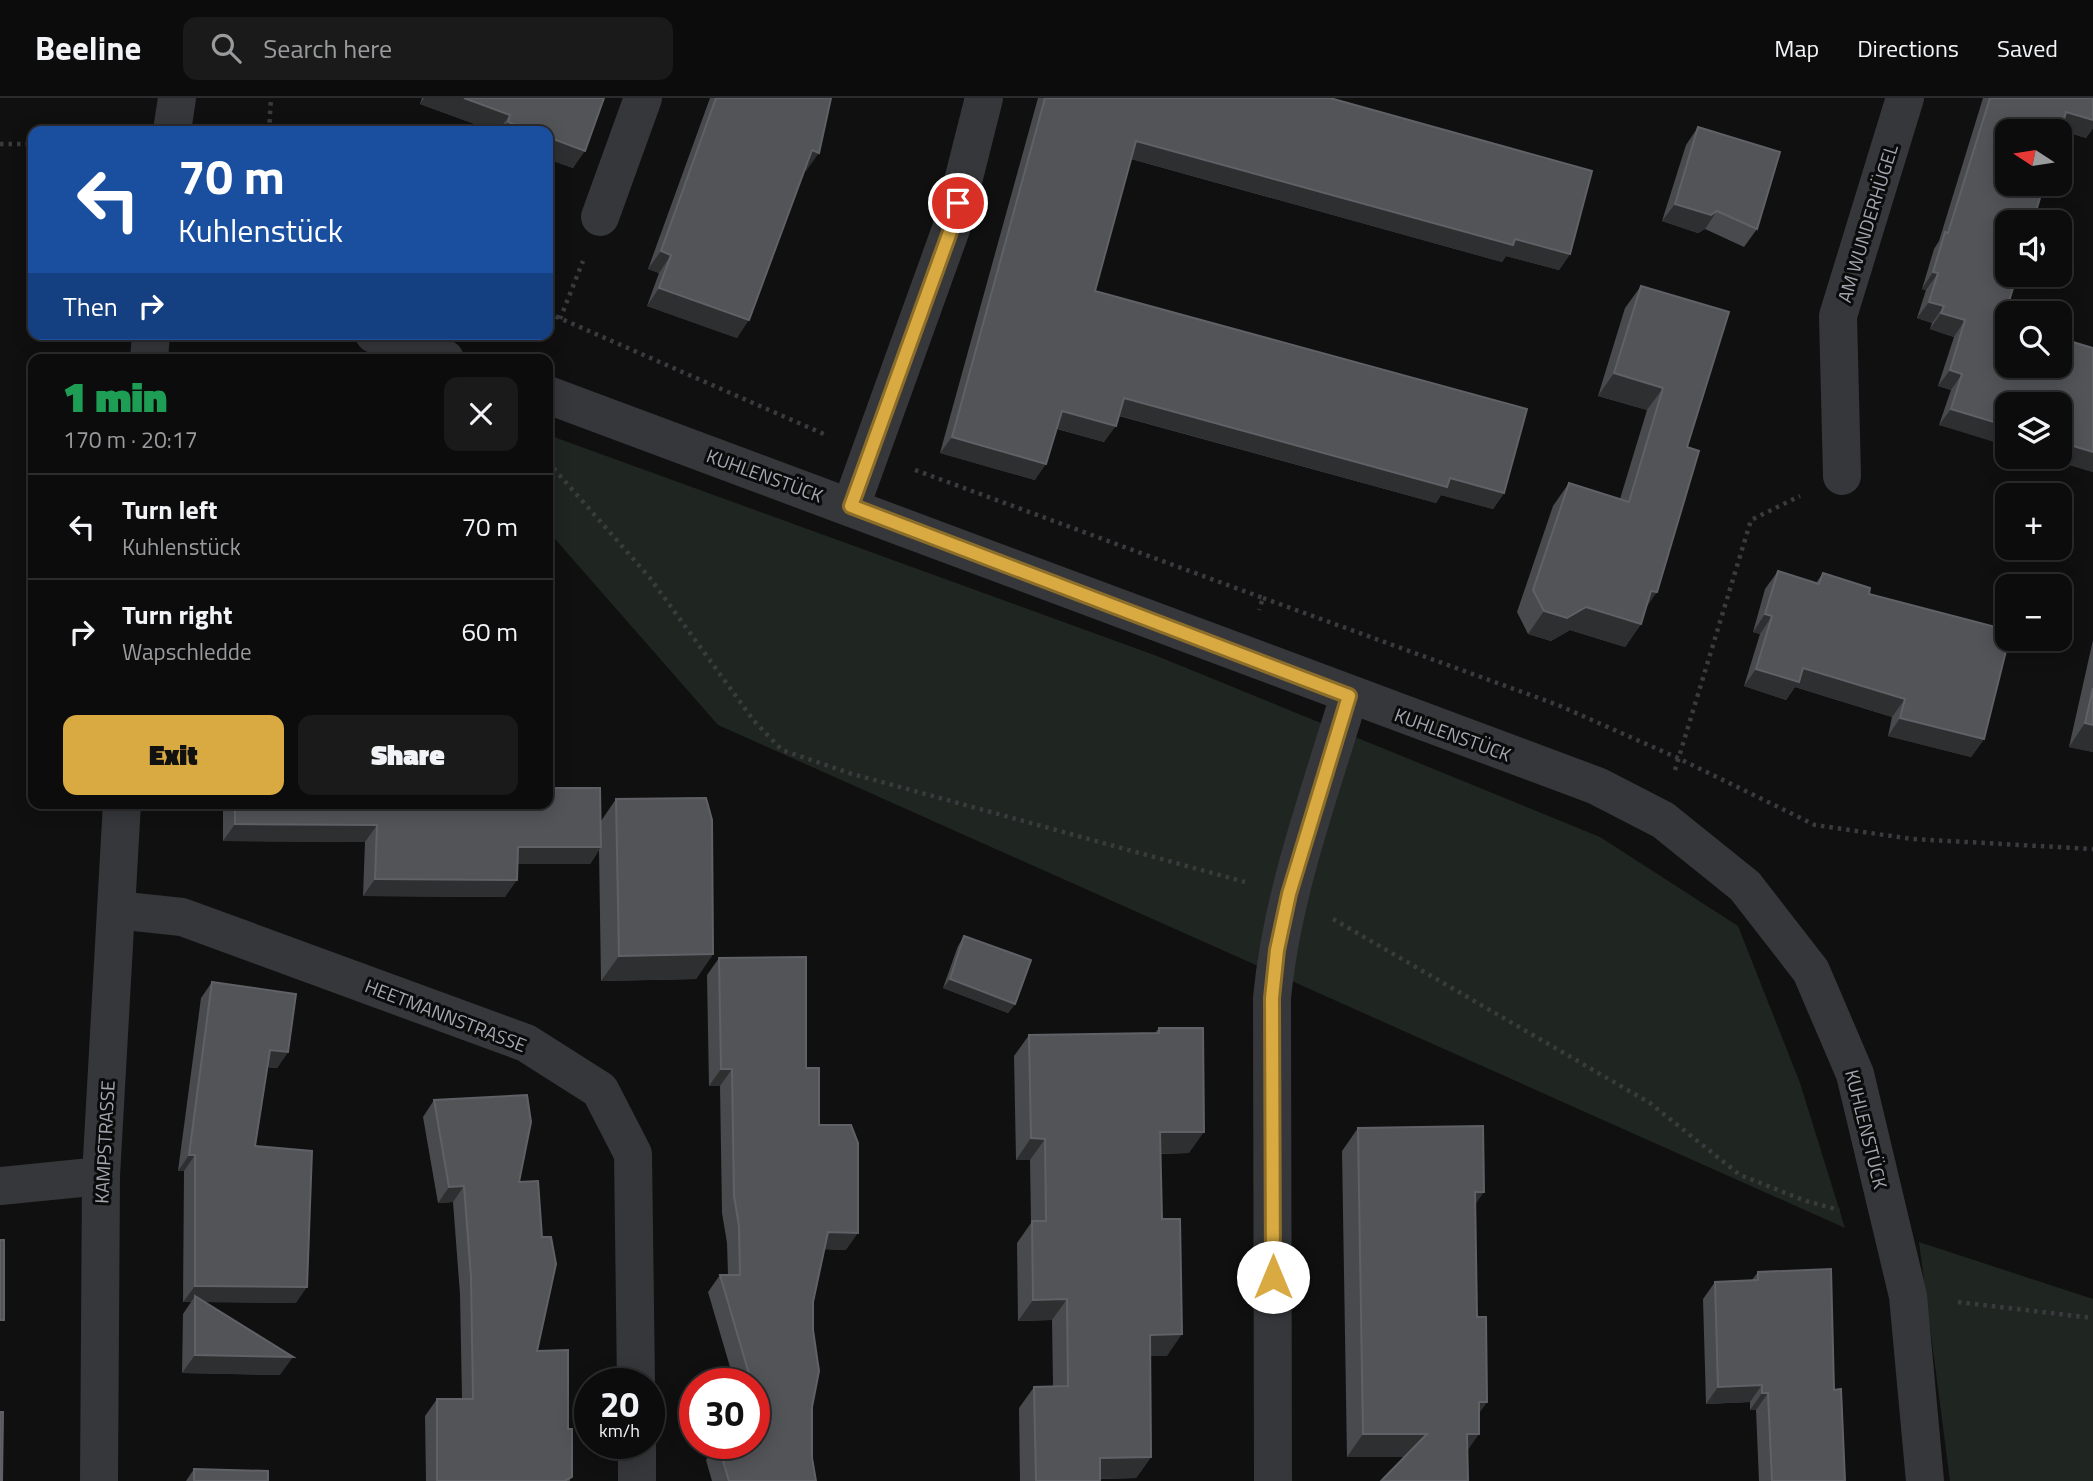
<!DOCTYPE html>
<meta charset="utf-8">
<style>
:root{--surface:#0c0c0d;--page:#1a1a1b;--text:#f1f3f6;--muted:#9a9b9d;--line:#2c2c2e;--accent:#d8aa41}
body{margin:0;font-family:"Titillium Web",sans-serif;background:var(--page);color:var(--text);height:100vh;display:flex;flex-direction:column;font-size:26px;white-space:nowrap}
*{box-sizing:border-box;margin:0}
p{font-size:23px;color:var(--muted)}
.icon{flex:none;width:38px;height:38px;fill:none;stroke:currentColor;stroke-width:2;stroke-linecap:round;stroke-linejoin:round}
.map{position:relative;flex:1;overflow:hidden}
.drawer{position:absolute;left:28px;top:256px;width:525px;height:455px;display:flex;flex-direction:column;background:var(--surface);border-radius:14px;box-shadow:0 4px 18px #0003,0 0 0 2px var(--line)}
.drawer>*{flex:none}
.banner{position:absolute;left:28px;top:28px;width:525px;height:214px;border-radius:14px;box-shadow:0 4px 18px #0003,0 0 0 2px var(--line);background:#1a4fa0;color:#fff;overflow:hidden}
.needle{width:46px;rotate:282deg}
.fabs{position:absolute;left:1995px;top:21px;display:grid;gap:14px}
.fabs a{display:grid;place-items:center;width:77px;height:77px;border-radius:14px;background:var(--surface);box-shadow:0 4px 18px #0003,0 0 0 2px var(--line);font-size:35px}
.speed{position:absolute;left:574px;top:1270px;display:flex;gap:14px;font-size:35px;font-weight:700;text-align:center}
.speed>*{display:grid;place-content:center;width:91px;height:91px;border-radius:50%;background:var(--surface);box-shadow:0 4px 18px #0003,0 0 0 2px var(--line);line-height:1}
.speed small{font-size:18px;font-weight:400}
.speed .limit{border:10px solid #d22;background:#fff;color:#111}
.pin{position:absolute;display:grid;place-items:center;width:60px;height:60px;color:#fff;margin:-30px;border:4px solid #fff;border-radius:50%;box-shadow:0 2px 7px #0007}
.me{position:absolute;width:77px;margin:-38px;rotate:0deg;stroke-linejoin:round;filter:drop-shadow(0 0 5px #0008)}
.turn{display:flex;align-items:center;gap:24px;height:147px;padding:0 35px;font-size:32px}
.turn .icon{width:91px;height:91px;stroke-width:2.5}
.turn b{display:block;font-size:49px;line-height:60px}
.then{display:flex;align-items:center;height:66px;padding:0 35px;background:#0003;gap:14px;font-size:26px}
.round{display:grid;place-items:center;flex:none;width:74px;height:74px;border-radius:14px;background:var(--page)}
.summary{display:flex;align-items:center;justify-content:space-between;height:119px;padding:0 35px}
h1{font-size:42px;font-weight:800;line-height:52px;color:#1e9e55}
.button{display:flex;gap:14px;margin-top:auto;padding:14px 35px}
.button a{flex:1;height:80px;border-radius:14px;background:var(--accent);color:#111;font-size:28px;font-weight:800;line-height:80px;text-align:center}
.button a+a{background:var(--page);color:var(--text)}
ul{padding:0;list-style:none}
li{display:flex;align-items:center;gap:21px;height:105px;padding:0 35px;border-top:2px solid var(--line)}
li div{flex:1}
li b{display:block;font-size:26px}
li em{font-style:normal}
header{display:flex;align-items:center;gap:42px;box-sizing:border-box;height:98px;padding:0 35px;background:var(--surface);border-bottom:2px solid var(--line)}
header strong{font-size:33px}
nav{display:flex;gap:38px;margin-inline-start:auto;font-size:24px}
.search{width:490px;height:63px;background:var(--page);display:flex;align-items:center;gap:18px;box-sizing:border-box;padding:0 24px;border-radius:14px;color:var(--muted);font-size:26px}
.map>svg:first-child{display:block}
</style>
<header>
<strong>Beeline</strong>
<div class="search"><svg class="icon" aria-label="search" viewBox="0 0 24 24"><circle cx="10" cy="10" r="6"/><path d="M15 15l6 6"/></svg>Search here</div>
<nav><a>Map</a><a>Directions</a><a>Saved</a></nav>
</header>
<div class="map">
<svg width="2093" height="1383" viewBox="0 0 2093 1383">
<rect width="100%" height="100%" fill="#101011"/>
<g fill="#1f2520">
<polygon points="554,339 1157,558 1600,739 1738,828 1800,985 1845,1130 718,627 548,433 548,350"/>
<polygon points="1919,1144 2093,1201 2093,1383 1950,1383"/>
</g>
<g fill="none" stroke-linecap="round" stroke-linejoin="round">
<g stroke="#3a3b3e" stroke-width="4.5" stroke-dasharray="3.5 5" stroke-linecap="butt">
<polyline points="269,33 271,0"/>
<polyline points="0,46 33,46"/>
<polyline points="548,215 826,337"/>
<polyline points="560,221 583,163"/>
<polyline points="548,364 650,480 754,623 782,652 849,675 1245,784"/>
<polyline points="915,372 1263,500 1259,512"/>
<polyline points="1263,500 1558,607 1680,661 1815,727 1912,741 2093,751"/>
<polyline points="1675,672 1751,422 1800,398"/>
<polyline points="1333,821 1650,1005 1740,1077 1806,1103 1839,1112"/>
<polyline points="1958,1204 2093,1220"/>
</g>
<g stroke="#36373a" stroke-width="38">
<polyline points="172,33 177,0"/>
<polyline points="600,119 643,0"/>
<polyline points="374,236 445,261"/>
<polyline points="149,261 151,236"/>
<polyline points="548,297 1597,688 1663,722 1745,788 1811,873 1855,976 1908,1198 1925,1383"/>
<polyline points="1842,378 1838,218 1905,0"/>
<polyline points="851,408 951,131 984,0"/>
<polyline points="116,812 182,819 526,945 600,992 633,1056 636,1286"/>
<polyline points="0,1088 101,1078"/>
<polyline points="637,1346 637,1383"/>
<polyline points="99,1383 101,1078 122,705"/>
<path d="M 1273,1383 L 1272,900 C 1282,796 1319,698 1349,598"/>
</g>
</g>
<g fill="#494a4d">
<polygon points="422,0 604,0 573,70 548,61 548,33 494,33 420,6"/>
<polygon points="710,0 831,0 806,73 805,72 737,240 647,208 659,175 648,171"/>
<polygon points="1038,0 1330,0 1570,156 1559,172 1506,158 1502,164 1131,61 1095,193 1504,395 1493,411 1441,397 1436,405 1119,318 1104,344 1057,331 1035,382 940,355"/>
<polygon points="1983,0 2093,0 2093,30 2086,40 2060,32 2003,223 2093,374 2043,359 2060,359 1939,327 1951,292 1938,288 1954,239 1930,231 1932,225 1917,220 1926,192 1922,191 1934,151 1939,143"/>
<polygon points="1698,29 1757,131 1744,149 1705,131 1698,135 1662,123 1686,47"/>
<polygon points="1641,188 1687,349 1641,526 1625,549 1570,532 1551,543 1528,536 1517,514 1553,408 1569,385 1620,401 1647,312 1598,298 1625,210"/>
<polygon points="1778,473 1816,485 1823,475 1869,496 1984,641 1971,659 1888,638 1892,619 1795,589 1786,602 1744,588 1760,536 1753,534 1765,491"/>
<polygon points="2093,542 2093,654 2069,649"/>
<polygon points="616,701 713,856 696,881 601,883 599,752 590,766 518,766 505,799 363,798 365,744 223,743 223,705 548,705 601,723"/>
<polygon points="964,838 1015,906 1008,915 943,890 958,848"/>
<polygon points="719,860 806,970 846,1152 824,1151 813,1204 812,1360 816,1383 712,1383 706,1362 718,1346 754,1346 754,1286 735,1286 708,1194 720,1177 728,1177 727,1145 722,1115 720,988 709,988 707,877"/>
<polygon points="212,884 288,954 277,970 267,969 255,1048 296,1205 205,1204 280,1277 182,1275 183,1216 191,1204 183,1204 184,1073 178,1073 201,900"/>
<polygon points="1159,930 1189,1055 1160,1056 1162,1121 1167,1258 1150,1258 1151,1359 1136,1380 1100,1381 1100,1383 1020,1383 1019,1310 1034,1289 1053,1288 1052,1222 1018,1223 1017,1145 1031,1125 1030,1062 1016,1062 1014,958 1029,937 1155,935"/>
<polygon points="434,1002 519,1084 537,1253 568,1331 570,1383 426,1383 425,1318 437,1301 462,1301 460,1196 453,1104 438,1105 423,1019"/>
<polygon points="1358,1030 1475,1106 1477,1219 1487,1304 1479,1315 1405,1359 1347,1359 1342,1053"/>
<polygon points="1758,1174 1834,1292 1845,1383 1759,1383 1756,1312 1750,1312 1750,1304 1706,1306 1703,1201 1715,1184 1752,1182"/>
<polygon points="194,1371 268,1383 186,1383"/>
</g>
<g fill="#2e2f31">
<polygon points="424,0 464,0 510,17 498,33 494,33 420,6"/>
<polygon points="2066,14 2093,22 2093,30 2086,40 2054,30"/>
<polygon points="508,24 532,33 501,33"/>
<polygon points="548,39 585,53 573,70 548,61"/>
<polygon points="1136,43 1515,141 1570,156 1559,172 1506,158 1502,164 1124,59"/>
<polygon points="812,52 819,55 806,73 799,70"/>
<polygon points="1675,106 1717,113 1705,131 1698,135 1662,123"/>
<polygon points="661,153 671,157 659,175 648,171"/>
<polygon points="1933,174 1938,175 1926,192 1922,191"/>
<polygon points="659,190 749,222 737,240 647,208"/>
<polygon points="1929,204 1944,208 1932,225 1917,220"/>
<polygon points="1941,215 1965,222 1954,239 1930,231"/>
<polygon points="1950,272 1962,276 1951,292 1938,288"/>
<polygon points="1614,275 1663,290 1647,312 1598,298"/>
<polygon points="1124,300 1450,380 1504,395 1493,411 1441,397 1436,405 1113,316"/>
<polygon points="1951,311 2007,328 2007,348 1939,327"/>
<polygon points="1062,313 1116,328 1104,344 1051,329"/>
<polygon points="952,339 1046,366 1035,382 940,355"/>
<polygon points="2060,344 2093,354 2093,374 2043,359 2060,359"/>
<polygon points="1651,493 1657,494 1641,517"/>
<polygon points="1586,509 1641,526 1625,549 1570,532 1551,543 1528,536 1544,513"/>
<polygon points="1765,516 1772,518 1760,536 1753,534"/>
<polygon points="1803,570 1905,601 1892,619 1795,589 1786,602 1744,588 1756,571"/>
<polygon points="1900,620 1984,641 1971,659 1888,638"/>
<polygon points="2085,625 2093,627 2093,654 2069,649"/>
<polygon points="235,726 377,727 365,744 223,743"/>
<polygon points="518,749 601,749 590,766 506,766"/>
<polygon points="375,781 517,782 505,799 363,798"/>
<polygon points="713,856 696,881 601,883 619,858"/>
<polygon points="950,881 1015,906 1008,915 943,890"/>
<polygon points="270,952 288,954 277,970 259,968"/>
<polygon points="721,971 732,971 720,988 709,988"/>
<polygon points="1160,1034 1204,1034 1189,1055 1145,1056"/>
<polygon points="1031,1040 1045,1041 1030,1062 1016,1062"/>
<polygon points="189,1057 195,1057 184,1073 178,1073"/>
<polygon points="464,1088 453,1104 438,1105 449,1089"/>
<polygon points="1475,1094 1484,1094 1468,1117"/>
<polygon points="828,1134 858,1135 846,1152 816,1151"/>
<polygon points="195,1188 307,1189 296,1205 195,1204 195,1198 191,1204 183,1204"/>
<polygon points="1067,1201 1052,1222 1018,1223 1033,1202"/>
<polygon points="1182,1236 1167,1258 1135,1258 1150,1237"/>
<polygon points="195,1257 293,1259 280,1277 182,1275"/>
<polygon points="1762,1287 1750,1304 1706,1306 1718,1289"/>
<polygon points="1762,1295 1768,1295 1756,1312 1750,1312"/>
<polygon points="1479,1304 1487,1304 1471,1326"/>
<polygon points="1363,1336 1427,1336 1411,1359 1347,1359"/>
<polygon points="1467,1336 1479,1336 1463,1359"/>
<polygon points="1151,1359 1136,1380 1085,1381 1100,1360"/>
</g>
<g fill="#525458" stroke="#5f6166" stroke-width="2">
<polygon points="464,0 604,0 585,53 548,39 548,33 532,33 508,24 510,17"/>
<polygon points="716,0 831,0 819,55 812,52 749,222 659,190 671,157 661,153"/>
<polygon points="1045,0 1330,0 1592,73 1570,156 1515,141 1513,147 1136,43 1095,193 1527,311 1504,395 1450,380 1447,389 1124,300 1116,328 1062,313 1046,366 952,339"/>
<polygon points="1990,0 2093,0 2093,22 2066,14 2060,35 2060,33 2007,33 2007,86 2044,86 2033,124 2007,124 2007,177 2017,177 2003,223 2007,224 2007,268 2060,268 2060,240 2093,250 2093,354 2060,344 2060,306 2007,306 2007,328 1951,311 1962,276 1950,272 1965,222 1941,215 1944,208 1929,204 1938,175 1933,174 1945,134 1948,135"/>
<polygon points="1698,29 1780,54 1757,131 1717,113 1711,117 1675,106"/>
<polygon points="1641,188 1729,214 1687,349 1699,353 1657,494 1651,493 1641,526 1586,509 1567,520 1544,513 1533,492 1569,385 1629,404 1663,290 1614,275"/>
<polygon points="1778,473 1819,486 1823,475 1870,490 1869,496 2007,532 2007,541 2009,541 1984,641 1900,620 1905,601 1803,570 1799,584 1756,571 1772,518 1765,516"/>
<polygon points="2093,590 2093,627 2085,625"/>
<polygon points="548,690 600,690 601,749 518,749 517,782 375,781 377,727 235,726 235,705 548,705"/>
<polygon points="706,700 712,722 713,856 619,858 616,701"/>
<polygon points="964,838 1031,862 1015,906 950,881"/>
<polygon points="806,859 806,970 819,970 819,1027 851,1027 858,1045 858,1135 828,1134 813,1204 813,1232 819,1273 812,1309 812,1360 816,1383 729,1383 718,1346 754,1346 755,1297 754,1286 752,1286 720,1177 740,1177 739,1128 734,1098 732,971 721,971 719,860"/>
<polygon points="212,884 296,896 288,954 270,952 255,1048 312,1053 307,1189 195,1188 195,1057 189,1057"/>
<polygon points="1159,930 1203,930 1204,1034 1160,1034 1162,1121 1180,1121 1182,1236 1150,1237 1151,1359 1100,1360 1100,1383 1036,1383 1034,1289 1068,1288 1067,1201 1033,1202 1032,1123 1046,1123 1045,1041 1031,1040 1029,937 1159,935"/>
<polygon points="527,997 531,1024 519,1084 538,1083 542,1139 551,1139 556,1166 537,1253 568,1252 568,1331 572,1331 572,1379 566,1382 566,1383 437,1383 437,1301 473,1301 471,1179 464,1088 449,1089 434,1002"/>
<polygon points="1483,1028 1484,1094 1475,1094 1477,1219 1486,1219 1487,1304 1479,1304 1479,1336 1467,1336 1468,1383 1381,1383 1427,1336 1363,1336 1358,1030"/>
<rect x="0" y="1142" width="4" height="80"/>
<polygon points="1831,1171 1834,1292 1841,1291 1845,1383 1772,1383 1768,1295 1762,1295 1762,1287 1718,1289 1715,1184 1758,1182 1758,1174"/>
<polygon points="195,1198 293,1259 195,1257"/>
<polygon points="0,1314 3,1314 2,1383 0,1383"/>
<polygon points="194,1371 268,1373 268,1383 194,1383"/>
</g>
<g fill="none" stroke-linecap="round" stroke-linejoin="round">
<g stroke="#8c6e2a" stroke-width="18">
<polyline id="route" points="958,105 951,131 851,408 1349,598 1289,796 1277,852 1272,900 1273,1179"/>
</g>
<use href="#route" stroke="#d8aa41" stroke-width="12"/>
</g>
<g text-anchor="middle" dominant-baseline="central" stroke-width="6" stroke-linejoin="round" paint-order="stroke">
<g font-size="19" fill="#a3a7b0" stroke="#0b0b0c">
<text transform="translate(1867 125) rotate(-73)">AM WUNDERHÜGEL</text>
<text transform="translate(765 377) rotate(20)">KUHLENSTÜCK</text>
<text transform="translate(1453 636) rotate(20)">KUHLENSTÜCK</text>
<text transform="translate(446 917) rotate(21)">HEETMANNSTRASSE</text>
<text transform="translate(1867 1031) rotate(76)">KUHLENSTÜCK</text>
<text transform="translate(104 1044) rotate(-87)">KAMPSTRASSE</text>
</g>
</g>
</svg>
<div class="fabs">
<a><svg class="needle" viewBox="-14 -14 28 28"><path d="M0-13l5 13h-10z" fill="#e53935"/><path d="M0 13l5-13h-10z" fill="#9a9b9d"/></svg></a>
<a><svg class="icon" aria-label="sound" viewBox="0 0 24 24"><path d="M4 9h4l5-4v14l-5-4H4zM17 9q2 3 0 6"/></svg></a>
<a><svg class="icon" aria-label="search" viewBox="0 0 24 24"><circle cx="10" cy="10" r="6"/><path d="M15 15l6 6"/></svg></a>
<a><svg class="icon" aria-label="layers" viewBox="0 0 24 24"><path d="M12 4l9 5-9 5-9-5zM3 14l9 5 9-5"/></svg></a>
<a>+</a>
<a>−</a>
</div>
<div class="speed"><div>20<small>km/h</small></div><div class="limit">30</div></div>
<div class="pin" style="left:958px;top:105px;background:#d93025"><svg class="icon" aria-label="arrive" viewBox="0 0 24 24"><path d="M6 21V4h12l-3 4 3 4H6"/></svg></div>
<svg class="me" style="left:1273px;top:1179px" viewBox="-20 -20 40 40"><circle r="19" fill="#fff"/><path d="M0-13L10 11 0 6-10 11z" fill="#d8aa41"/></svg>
<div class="banner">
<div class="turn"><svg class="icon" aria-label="left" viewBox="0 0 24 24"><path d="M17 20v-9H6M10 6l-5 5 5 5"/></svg><div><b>70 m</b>Kuhlenstück</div></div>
<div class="then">Then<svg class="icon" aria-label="right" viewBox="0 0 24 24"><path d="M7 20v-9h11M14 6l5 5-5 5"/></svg></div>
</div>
<section class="drawer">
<div class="summary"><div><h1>1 min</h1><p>170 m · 20:17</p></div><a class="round"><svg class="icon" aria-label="close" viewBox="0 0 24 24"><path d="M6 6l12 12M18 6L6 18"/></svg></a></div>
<ul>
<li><svg class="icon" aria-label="left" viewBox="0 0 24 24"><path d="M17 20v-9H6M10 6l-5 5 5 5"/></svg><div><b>Turn left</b><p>Kuhlenstück</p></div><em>70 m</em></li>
<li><svg class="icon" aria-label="right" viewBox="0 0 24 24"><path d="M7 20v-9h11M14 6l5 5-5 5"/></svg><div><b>Turn right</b><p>Wapschledde</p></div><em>60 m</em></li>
</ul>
<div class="button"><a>Exit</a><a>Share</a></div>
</section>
</div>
